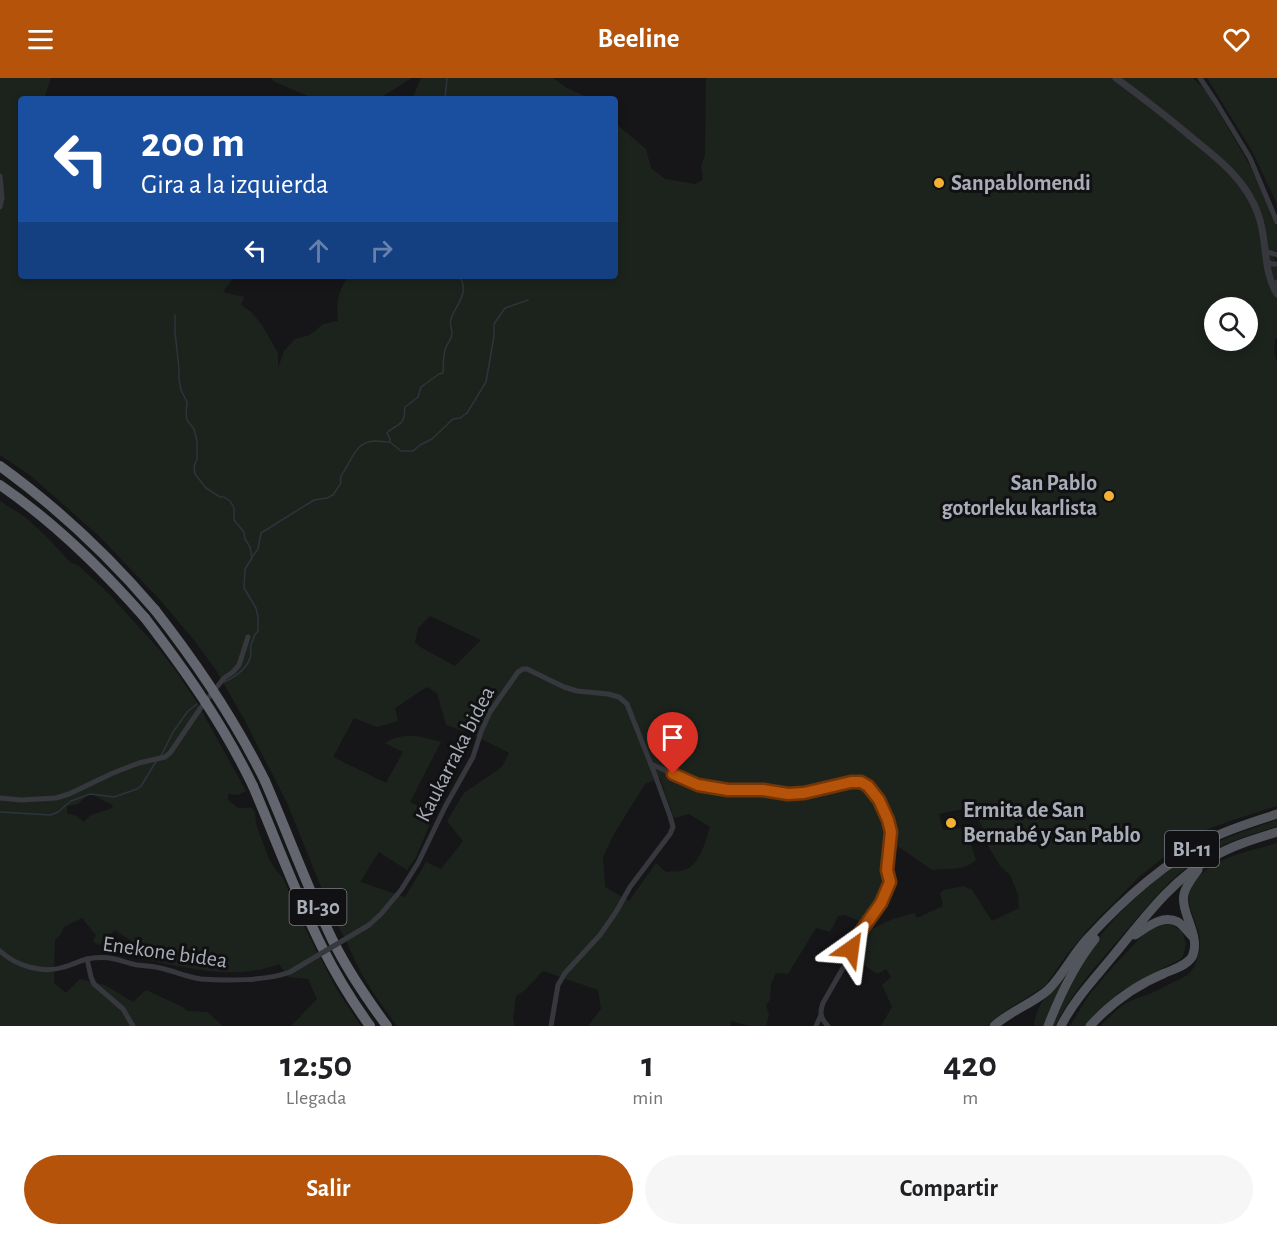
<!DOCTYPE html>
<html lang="es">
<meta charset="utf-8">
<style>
:root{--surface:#fff;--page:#f6f6f6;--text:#202124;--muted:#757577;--accent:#b45309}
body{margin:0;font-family:"Alegreya Sans",sans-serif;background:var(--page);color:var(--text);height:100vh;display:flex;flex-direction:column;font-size:22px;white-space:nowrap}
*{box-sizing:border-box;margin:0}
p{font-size:20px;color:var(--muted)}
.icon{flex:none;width:33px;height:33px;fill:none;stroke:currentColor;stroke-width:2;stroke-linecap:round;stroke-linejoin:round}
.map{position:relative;height:948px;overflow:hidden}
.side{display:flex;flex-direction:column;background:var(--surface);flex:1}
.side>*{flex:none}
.hud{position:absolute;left:18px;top:18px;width:600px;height:183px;border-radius:6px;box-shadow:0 3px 9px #0003;background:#1a4fa0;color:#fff;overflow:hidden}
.fabs{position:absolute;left:1204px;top:219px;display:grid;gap:12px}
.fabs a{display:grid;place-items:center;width:54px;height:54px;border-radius:50%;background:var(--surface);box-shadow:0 3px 9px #0003;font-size:30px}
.pin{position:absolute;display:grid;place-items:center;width:51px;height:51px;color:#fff;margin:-62px -26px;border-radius:50% 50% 50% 0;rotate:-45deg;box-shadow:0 0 6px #0007}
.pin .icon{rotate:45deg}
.me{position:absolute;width:66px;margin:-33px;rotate:31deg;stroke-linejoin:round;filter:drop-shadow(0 0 4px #0008)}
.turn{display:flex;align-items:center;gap:21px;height:126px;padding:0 24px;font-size:27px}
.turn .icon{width:78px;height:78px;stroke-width:2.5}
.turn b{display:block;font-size:42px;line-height:51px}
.lanes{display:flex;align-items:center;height:57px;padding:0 24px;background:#0003;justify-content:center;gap:30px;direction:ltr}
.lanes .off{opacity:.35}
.eta{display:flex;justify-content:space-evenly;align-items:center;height:102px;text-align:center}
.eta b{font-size:36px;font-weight:600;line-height:42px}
.action{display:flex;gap:12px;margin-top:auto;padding:12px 24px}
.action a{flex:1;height:69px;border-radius:36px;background:var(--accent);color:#fff;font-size:24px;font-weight:600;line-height:69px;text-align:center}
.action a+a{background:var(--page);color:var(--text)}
header{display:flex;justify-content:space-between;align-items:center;height:78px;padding:0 24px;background:var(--accent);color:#fff;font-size:27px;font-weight:600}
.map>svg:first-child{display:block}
</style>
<header><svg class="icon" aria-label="menu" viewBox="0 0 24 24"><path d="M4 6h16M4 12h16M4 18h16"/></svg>Beeline<svg class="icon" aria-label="heart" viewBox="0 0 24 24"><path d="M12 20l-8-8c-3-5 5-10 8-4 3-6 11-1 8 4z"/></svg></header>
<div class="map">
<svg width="1277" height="948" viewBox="0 0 1277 948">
<rect width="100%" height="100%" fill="#161618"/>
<g fill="#1c231d" fill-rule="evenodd">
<path d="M 0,0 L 51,0 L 44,21 L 21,21 L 21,198 L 235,198 L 223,214 L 244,219 L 241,227 L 251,234 L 262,247 L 278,275 L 278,290 L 284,273 L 295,261 L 310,257 L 323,246 L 338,243 C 336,222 338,216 348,198 L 615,198 L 615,45 L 646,71 L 651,90 L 665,101 L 695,106 L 703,102 L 701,88 L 705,77 L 706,0 L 1193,0 L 1207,14 L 1248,84 L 1271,131 L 1277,151 L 1277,173 L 1270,172 L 1277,186 L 1277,260 L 1275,261 L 1274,275 L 1277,284 L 1277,728 L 1230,743 L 1208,751 L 1174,771 L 1139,799 L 1089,850 L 1065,879 L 1045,908 L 1007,932 L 987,948 L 881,948 L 892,929 L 882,907 L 891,899 L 886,891 L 877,896 L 852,879 L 865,854 L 893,841 L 914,835 L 917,840 L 943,828 L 940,815 L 944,812 L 963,808 L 972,812 L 992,843 L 1019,830 L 1018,817 L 1010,797 L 1000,788 L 987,766 L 985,755 L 976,736 L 978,728 L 939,736 L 943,752 L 960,750 L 967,754 L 976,782 C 964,793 948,790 932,792 L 899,769 L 894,772 L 895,786 L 886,798 C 888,816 872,831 862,844 L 845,837 L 838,838 L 830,854 L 816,850 L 788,896 L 776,895 L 771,906 L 770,922 L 766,927 L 769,937 L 766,948 L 750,948 L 731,943 L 731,948 L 588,948 L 601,931 L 598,912 L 543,893 L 524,913 L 516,918 L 513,941 L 515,948 L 397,948 L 376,919 L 361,895 L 347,865 L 332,836 L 287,725 L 244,641 L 216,592 L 193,561 L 161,523 L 100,459 L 31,398 L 0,377 ZM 1215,230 L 1248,230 L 1248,262 L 1215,262 ZM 430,538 L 481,562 L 455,588 L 420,569 L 415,564 L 418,550 ZM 427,609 L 437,615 L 446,647 L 472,656 L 509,675 L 502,689 L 464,715 L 447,743 L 463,763 L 441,791 L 426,784 L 405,819 L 360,804 L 379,774 L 407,792 L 416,779 L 434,736 L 410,724 L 441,664 C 422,658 403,653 385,665 L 403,674 L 386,705 L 333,679 L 354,640 L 377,649 L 398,643 L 395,630 ZM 660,700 L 674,740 L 689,736 L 710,749 C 705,765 699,790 681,793 C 676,794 671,793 666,794 L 656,785 L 629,823 L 605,809 L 603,779 L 614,756 L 645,706 Z"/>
<polygon points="271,0 412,0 378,21 315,21 275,4"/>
<polygon points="421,0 553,0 567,10 591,21 412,21"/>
<polygon points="1207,0 1277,0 1277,126 1252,73"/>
<path d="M 0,423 L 25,439 L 45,457 L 70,484 L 79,488 L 109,516 L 158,570 L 175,592 L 198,626 L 246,713 L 238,717 L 228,716 L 228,722 L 238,730 L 252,730 L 255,733 L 256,746 L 269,781 L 276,792 L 283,800 L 300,841 L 337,912 L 361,948 L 291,948 L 317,921 L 308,901 L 288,899 L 279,886 C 234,903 188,890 144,881 L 134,865 L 115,852 L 99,867 L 93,864 L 96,857 L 82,840 L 64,849 L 61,856 L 55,862 L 54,905 L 66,915 L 80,901 L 105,907 L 133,924 L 146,912 L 183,929 L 187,933 L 207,934 L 223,948 L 0,948 ZM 89,715 C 97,718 103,723 111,726 L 113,729 C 103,736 93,732 84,744 L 76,738 L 67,735 L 67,728 L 78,726 Z"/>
<path d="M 1277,742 L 1277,748 C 1254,756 1230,762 1209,774 C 1172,795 1147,829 1120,860 C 1096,888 1072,914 1055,948 L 1053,948 C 1074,877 1127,818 1188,779 C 1216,762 1247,752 1277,742 Z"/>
<path d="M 1277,765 L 1277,948 L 1100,948 C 1109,940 1117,930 1128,924 C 1136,920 1145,918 1154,914 C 1159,912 1164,908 1170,906 C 1177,902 1184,900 1190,895 C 1194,890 1196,884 1198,878 C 1207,854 1187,838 1189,816 C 1191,805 1203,794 1212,788 C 1231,776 1256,772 1277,765 Z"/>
<polygon points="1164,847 1172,847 1182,853 1186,866 1183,878 1179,882 1159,892 1121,913 1099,932 1086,948 1070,948 1089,917 1112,890 1141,859 1153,850"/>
<path d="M 1066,896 L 1043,948 L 1034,948 C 1035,926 1052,912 1066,896 Z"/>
</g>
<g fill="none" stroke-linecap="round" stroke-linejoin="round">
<g stroke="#2c353c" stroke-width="1.5">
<polyline points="445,21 447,0"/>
<path d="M 175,237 L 175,254 L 179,291 L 179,302 L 181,312 L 187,324 L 186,335 L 187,342 L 194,351 L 197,363 L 197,381 L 194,388 L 195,396 L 206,410 L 220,419 L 224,419 L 230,423 L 234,430 L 234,442 L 244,454 L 245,461 L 250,469 L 252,480 L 245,491 L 244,510 L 256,530 L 258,539 L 258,553 L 254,558 C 254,561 252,564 251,567 C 250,570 251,574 251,577 C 248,590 235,599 224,604"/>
<polyline points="390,364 401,373 413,373 420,367 432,361 453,341 460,340 467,335 486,304 494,258 494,246 505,230 528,222"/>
<path d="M 252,479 L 258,471 L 261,455 L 314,422 L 327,420 L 333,417 L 341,405 C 339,397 344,395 347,388 C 354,376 359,363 375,363 C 379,363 385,364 390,364 L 390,361 L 387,355 C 392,349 403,347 404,339 C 405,335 404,332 405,329 L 418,319 L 421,309 L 439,296 L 443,295 C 444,286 442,275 447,267 C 449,263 452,260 452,255 C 452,250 449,247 451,241 C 455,228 471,214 459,198"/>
<polyline points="161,678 173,654 188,633 197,626"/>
<polyline points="0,734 51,737 58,734 71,723 90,716 114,719 137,711 141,708 157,682"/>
</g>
<g stroke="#37383d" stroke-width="5">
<polyline points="1200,0 1216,24 1250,80 1277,144"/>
<polyline points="0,98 2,120 0,129"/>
<polyline points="1265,173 1277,177"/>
<polyline points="1266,183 1272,186 1277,186"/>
<polyline points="1277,204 1277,206"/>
<path d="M 651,686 L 698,707 L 728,712 L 763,713 L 788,716 L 804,715 L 851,704 L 861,704 L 868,708 L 875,715 L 888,742 L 891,754 L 887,792 L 890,804 L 881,825 L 859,856 L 851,871 L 847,883 L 823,925 C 819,935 821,941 828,948"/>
<polyline points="0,720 21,722 56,720 69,716 113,695 139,685 165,679 170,675 202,628 224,600 233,594 239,587 248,559"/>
<polyline points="369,847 381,836 401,812 418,785 445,729 473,679 481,654 490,634 518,594 523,591 527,591 564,609 577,613 608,616 619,619 627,626 654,694 670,738 673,749 670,756 630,809 616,834 600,857 565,895 558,907 551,948"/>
<path d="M 0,873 C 16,888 43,896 64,889 C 72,887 79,883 87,881 L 91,899 L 94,906 L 123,931 L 133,948"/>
<path d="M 87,881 C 110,877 116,882 137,887 C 145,888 153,888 160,890 C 174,893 187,899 201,901 C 226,903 267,903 290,894"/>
<polyline points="816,948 821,937"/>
</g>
<path stroke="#37383d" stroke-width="7" d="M 1116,0 C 1143,20 1170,41 1196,63 C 1221,83 1247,104 1258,136 C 1268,162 1262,192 1277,216"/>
<g stroke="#53555c" stroke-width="9">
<path d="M 1135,857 C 1147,849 1163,836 1178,844 C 1183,847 1188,854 1192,858"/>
<path d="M 994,948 C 1010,933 1032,926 1048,912 C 1063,897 1073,876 1087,861 C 1125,820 1166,783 1216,758 C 1236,749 1256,743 1277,736"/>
<path d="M 1048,948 C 1060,917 1074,887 1095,861"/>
<path d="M 1061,948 C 1074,922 1095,900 1113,878 C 1143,842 1171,802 1213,779 C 1233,767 1255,761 1277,754"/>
<path d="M 1090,948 C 1111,925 1136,907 1165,895 C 1174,891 1186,888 1192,879 C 1202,859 1180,835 1184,816 C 1186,807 1193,799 1198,792"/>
</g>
<g stroke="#63666e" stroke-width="10">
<path d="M 0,388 C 58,430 109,478 155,532"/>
<path d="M 0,407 C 54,444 102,491 145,540"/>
<path d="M 265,703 C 288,756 308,811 333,863 C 348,893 367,921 387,948"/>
<path d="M 253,708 C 276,762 296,817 322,869 C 336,897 352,923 370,948"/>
</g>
<polyline stroke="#37383d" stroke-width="5" points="290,894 369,847"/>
<g stroke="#63666e" stroke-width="10">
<path d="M 155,532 C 198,587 234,640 265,703"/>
<path d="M 145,540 C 187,595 223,646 253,708"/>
</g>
</g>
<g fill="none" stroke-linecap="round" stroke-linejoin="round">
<g stroke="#753606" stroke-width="15">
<polyline id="route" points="673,696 698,707 728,712 763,712 788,716 804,715 851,704 861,704 868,708 879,722 888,742 891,754 887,792 890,804 881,825 859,856 851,871"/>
</g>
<use href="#route" stroke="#b45309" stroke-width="10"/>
</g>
<g fill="#f2b134" stroke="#111113" stroke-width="2">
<circle cx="939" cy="105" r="6"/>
<circle cx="1109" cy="418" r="6"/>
<circle cx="951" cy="745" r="6"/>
</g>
<g text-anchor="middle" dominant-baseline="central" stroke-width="6" stroke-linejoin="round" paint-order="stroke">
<g fill="#111113" stroke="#7b7e86" stroke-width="1.5">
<rect x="1165" y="753" width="54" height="36" rx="4.5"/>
<rect x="289.5" y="811" width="57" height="36" rx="4.5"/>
</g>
<g font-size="21" font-weight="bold" fill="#a8adb8">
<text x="1192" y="771">BI-11</text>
<text x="318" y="829">BI-30</text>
</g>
<g font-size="22" font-weight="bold" fill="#a8adb8" stroke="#111113" text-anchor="start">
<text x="951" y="105">Sanpablomendi</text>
<text x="1097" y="405" text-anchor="end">San Pablo<tspan x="1097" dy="25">gotorleku karlista</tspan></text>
<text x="963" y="732">Ermita de San<tspan x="963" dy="25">Bernabé y San Pablo</tspan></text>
</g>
<g font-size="22" fill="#a8adb8" stroke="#111113">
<text transform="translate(455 676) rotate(-63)">Kaukarraka bidea</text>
<text transform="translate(165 874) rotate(8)">Enekone bidea</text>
</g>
</g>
</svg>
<div class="fabs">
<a><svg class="icon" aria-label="search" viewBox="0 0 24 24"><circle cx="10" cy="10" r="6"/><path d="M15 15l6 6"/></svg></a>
</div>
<div class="pin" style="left:673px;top:696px;background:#d93025"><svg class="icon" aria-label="arrive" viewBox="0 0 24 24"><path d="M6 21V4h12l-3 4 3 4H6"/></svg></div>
<svg class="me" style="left:851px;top:871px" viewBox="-20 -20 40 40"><path d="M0-17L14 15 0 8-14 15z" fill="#b45309" stroke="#fff" stroke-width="4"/></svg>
<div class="hud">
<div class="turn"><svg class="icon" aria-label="left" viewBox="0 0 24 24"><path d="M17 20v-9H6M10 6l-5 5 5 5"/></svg><div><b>200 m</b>Gira a la izquierda</div></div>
<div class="lanes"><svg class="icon" aria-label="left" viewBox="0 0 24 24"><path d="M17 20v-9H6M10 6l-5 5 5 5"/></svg><svg class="icon off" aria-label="ahead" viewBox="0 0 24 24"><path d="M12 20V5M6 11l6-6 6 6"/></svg><svg class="icon off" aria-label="right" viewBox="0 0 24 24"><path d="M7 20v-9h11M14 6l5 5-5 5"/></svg></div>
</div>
</div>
<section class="side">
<div class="eta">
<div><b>12:50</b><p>Llegada</p></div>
<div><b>1</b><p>min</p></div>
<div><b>420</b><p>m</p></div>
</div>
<div class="action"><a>Salir</a><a>Compartir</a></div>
</section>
